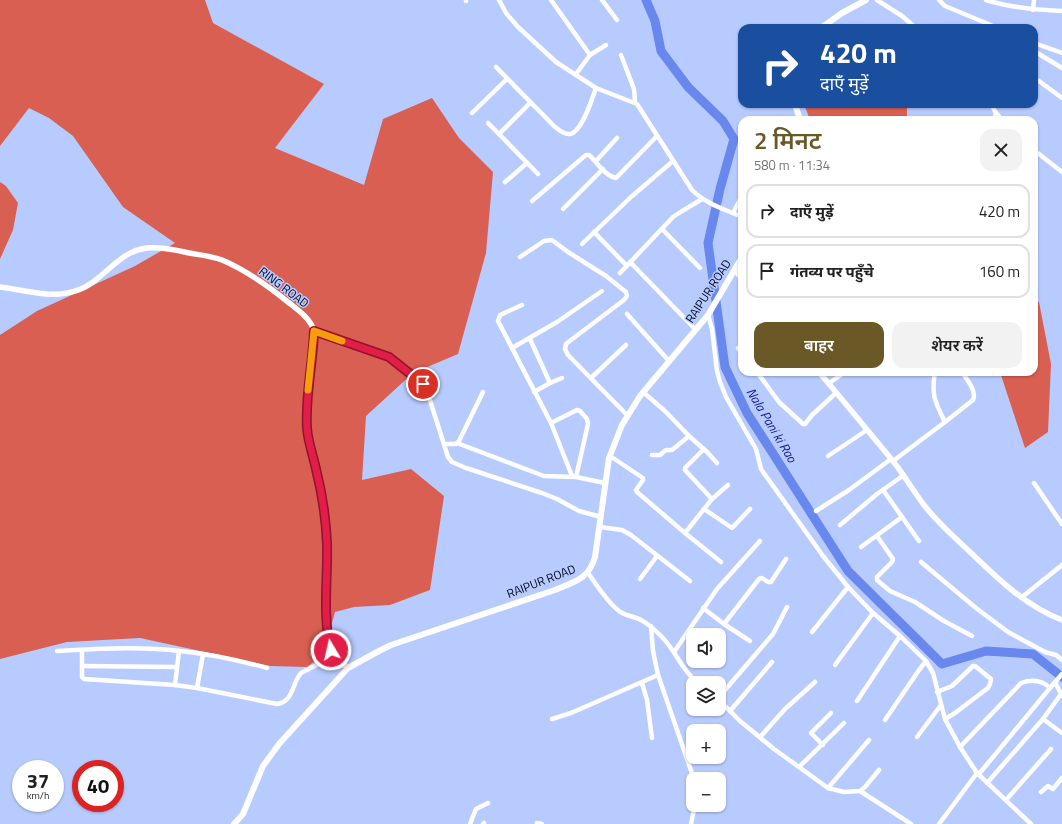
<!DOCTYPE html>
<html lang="hi">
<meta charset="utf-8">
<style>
:root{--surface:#fff;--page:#f2f2f2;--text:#222;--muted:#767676;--line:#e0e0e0;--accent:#6b5827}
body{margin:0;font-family:"Titillium Web","Noto Sans Devanagari",sans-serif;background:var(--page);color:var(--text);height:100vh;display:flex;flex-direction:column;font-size:15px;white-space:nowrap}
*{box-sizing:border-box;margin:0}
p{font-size:13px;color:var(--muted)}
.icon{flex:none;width:22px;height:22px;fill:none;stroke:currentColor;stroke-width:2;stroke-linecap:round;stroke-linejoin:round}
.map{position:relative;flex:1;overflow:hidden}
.details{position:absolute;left:738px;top:116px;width:300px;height:260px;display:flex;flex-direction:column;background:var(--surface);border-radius:12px;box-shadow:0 1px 3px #0004}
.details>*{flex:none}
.top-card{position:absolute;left:738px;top:24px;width:300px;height:84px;border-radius:12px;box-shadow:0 1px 3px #0004;background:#1a4fa0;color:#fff;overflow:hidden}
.controls{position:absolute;left:686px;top:628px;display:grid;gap:8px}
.controls a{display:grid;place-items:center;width:40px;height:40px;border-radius:8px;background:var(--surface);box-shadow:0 1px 3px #0004;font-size:20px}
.speed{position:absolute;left:12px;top:760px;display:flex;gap:8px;font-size:20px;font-weight:700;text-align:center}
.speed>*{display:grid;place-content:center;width:52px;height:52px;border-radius:50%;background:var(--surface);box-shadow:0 1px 3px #0004;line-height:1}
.speed small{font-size:10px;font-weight:400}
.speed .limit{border:6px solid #d22;background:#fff;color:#111}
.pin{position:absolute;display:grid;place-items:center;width:34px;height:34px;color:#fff;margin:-17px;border:2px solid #fff;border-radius:50%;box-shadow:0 1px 4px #0007}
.me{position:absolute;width:44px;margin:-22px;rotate:351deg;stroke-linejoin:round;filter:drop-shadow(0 0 3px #0008)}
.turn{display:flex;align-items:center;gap:14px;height:84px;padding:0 16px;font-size:18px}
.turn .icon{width:52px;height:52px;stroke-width:2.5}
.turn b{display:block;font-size:28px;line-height:34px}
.round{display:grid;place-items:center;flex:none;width:42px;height:42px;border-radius:12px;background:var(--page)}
.headline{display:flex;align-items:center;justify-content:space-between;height:68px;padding:0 16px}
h1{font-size:24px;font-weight:600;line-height:30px;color:var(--accent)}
.action{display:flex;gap:8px;margin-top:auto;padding:8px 16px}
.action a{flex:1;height:46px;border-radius:12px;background:var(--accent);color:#fff;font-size:16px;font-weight:600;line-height:46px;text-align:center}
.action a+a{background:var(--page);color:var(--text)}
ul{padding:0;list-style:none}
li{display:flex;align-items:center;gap:12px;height:54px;margin:0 8px 6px;padding:0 8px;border:2px solid var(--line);border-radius:12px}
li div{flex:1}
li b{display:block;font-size:15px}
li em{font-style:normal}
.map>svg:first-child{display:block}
</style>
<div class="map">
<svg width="1062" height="824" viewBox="0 0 1062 824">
<rect width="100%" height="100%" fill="#b8cbff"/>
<g fill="#d95f52">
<polygon points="0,0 205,0 213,23 324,84 275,148 364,185 383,119 432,98 459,138 493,172 486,253 458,354 413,373 366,416 362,480 411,469 444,496 430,590 390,605 354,607 335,612 323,655 307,667 270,666 140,638 67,642 0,659 0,335 37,311 135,266 175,243 123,207 73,136 49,118 29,108 0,146"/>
<polygon points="804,104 907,104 907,120 810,120"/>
<polygon points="0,182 6,186 18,203 13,230 0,259"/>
<polygon points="1039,302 1051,364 1048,432 1025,448 1000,372 1034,372 1034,303"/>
</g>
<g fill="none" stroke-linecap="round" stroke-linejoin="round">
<polyline stroke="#6888ee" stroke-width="9" points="646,0 655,21 661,51 688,87 723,121 734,139 720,189 708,243 725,367 747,413 848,571 942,664 986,651 1033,654 1062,677"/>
<g stroke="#fff" stroke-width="4.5">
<polyline points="466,0 466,1"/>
<path d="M 499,0 L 506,13 L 518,27 L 556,62 L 596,88 L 637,104 L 692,190 C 706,204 724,209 742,217"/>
<polyline points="551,0 590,55"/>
<polyline points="602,0 617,20"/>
<polyline points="877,0 902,16 916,28"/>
<polyline points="939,0 945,6 998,28"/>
<path d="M 986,0 C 1011,8 1036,10 1062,11"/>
<polyline points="1033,10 1034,0"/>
<polyline points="1034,43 1062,53"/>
<polyline points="1034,51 1062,68"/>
<polyline points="621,55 634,89 635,102"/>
<path d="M 496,67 L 554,126 C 558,129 564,135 570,134 C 582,132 592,99 596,88"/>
<polyline points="576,74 590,55 606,45"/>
<polyline points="1039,81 1062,98"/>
<polyline points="530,103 499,134 538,174"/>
<polyline points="991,104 996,113 1002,120"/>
<polyline points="472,113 507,79"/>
<polyline points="994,120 996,113"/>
<polyline points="488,123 499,134"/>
<polyline points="1034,150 1062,172"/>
<polyline points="596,161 617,138"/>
<polyline points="505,182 527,163"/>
<path d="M 532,201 L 586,155 L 589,155 C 597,162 605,176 616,178 L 657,136"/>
<polyline points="563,209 603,169"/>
<polyline points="733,213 742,196"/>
<polyline points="662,229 700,268"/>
<polyline points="594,232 627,266"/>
<polyline points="582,244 631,197 673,161"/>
<polyline points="520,257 544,241 552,240 568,252 606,276 626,292 627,296 624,300 571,340 566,344 565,349 568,355 627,415"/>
<polyline points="630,262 696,330"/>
<polyline points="620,273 673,217 679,213 702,199"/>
<polyline points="522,305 500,315 498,321 551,423 577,410 580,411 587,419 588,424 576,477"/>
<polyline points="627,314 669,361"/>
<polyline points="708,315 712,329 717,371 720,382 726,397 756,449 761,469 823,556 848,587 873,613 900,636 926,661 933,673 945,719 960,747 977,773 1031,824"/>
<polyline points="314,331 389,357 423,384 428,394 448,457 452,462 466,468 542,493 557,499 579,511 601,517"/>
<polyline points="530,339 550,383"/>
<polyline points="512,348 557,322 602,291"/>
<polyline points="738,348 742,353"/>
<polyline points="757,372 779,402 803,424 805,424 812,415 836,393"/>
<path d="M 935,372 C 931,395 935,402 945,422"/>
<polyline points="591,378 626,345"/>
<polyline points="828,384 845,372"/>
<polyline points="534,392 550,383 562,378"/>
<polyline points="643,392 665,411 689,436 672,450 666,450 660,455 652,455"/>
<polyline points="551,423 572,476"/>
<polyline points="689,436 707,452 717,463"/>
<polyline points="457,443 544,476 576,477 605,483"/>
<polyline points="445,444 456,444 459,441 483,392"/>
<polyline points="704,449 685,468 685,470 712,499 728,485"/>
<polyline points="610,456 643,478 643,480 636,490 637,492 685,533 712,499"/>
<polyline points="828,456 867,430"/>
<path d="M 893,461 L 945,422 L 973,400 C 977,391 967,380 962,372"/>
<polyline points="1034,483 1062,524"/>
<polyline points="883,490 919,541"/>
<polyline points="704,509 732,528 750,509"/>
<polyline points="816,511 849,490 891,459"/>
<polyline points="840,525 877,494 904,475"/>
<polyline points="600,527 622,530 631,535 690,581"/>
<polyline points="685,533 721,562"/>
<polyline points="877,536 893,559 892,562 877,577 877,580 890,591 915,602 944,621 972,636"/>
<polyline points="861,547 902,517"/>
<polyline points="921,562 976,608 1008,632 1045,652 1056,655 1062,660"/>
<path d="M 588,573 C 597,585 606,601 619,611 C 625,616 634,616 641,620 C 649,624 656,631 662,637 C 676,651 682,671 698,683"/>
<polyline points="640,579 657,556"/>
<polyline points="1022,597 1062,565"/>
<polyline points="703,608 724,624 750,641"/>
<polyline points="724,624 759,579 762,578 768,582 771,582 786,559"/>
<polyline points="651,626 653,651 658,675 694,779"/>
<polyline points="812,632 848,587"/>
<path d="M 82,650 L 82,677 L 84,679 L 175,685 L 197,688 L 277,704 C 294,702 292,682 301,673 L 334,656"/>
<path d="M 57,651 C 98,649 139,646 180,651 C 210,654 238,660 267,668"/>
<polyline points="674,652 717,589 760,541"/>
<polyline points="835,665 873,613"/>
<polyline points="82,666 177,667"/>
<polyline points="1055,682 1062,696"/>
<polyline points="642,683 647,700 652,738"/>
<polyline points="175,685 179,651"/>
<polyline points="197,688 203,654"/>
<polyline points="1050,688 1062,674"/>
<polyline points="937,692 952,686 973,666 975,666 991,679 990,684 988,688 955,713 945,719"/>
<polyline points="719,697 773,634 787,607"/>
<polyline points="719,700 740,721 774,749 828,788 844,792 860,791 865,787 879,770"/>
<polyline points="857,701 900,636"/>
<polyline points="730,711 772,662"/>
<polyline points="552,719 571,713 658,675"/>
<polyline points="1043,719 1062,733"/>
<polyline points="885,720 919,670 926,661"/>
<polyline points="760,737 785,709 815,682"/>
<polyline points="917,737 941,705"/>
<polyline points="823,745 811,733 831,713"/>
<path d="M 960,747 L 1021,683 C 1032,679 1042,680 1050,688 L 979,774"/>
<polyline points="799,767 844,723"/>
<polyline points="987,783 1043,719 1061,694"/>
<polyline points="828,788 869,740"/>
<polyline points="860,791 911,824"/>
<polyline points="1041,792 1048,786 1053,789 1062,778"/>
<polyline points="1006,800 1051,749"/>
<polyline points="537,823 542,824"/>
<polyline points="470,824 476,809 488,803"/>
<polyline points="483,824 484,823"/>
<polyline points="691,824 695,805"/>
<polyline points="939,824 977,773"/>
</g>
<g stroke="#fff" stroke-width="5.5">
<polyline points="735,270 742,279"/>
<path d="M 0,287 C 23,290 52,299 75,291 C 103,283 117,251 147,248 C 161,247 176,250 189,253 C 200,255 211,256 222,260 C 246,270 268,286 288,302 C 298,310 311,319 314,331 C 313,364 305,395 307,428 C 308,442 313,456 317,469 C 321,487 323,505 325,523 C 330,564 322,605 330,645 C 332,656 340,661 348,668"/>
<path d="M 819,372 C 845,403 871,434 896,465 C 906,478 914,492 924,505 C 937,522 953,536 968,550 C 996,577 1025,606 1062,620"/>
</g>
<g stroke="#fff" stroke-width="6">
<polyline points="821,28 842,13 866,0"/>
<polyline points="795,104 800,120"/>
<path d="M 234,824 L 243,814 L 263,766 L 279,744 L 348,668 L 377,652 L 391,645 L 555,590 C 574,582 589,579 595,557 L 609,458 L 622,425 L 640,396 L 708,315 L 742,257"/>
</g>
</g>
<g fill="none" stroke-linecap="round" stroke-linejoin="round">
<g stroke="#92132f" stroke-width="10">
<path id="route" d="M 331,650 C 322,616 328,579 327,544 C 326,519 322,493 316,469 C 313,455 308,442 307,428 C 305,395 313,364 314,331 L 389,357 L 423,384"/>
</g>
<use href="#route" stroke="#e11d48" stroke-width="7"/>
<polyline stroke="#f59e0b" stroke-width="7" points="308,390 314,331 342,341"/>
</g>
<g text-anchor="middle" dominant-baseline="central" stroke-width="3" stroke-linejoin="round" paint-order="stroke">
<g font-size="12" fill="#050a20" stroke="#b8cbff">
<text transform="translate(284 287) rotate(37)">RING ROAD</text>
<text transform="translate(708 291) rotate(-57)">RAIPUR ROAD</text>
<text transform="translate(541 581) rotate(-21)">RAIPUR ROAD</text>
</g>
<g font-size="13" font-style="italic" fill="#141890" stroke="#b8cbff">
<text transform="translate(772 425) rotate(59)">Nala Pani ki Rao</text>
</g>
</g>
</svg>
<div class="controls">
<a><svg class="icon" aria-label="sound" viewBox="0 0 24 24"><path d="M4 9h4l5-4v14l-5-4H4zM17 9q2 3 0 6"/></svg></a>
<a><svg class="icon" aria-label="layers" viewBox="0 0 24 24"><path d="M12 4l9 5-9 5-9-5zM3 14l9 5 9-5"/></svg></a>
<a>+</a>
<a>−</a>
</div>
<div class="speed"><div>37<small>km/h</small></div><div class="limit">40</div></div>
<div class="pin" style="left:423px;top:384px;background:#d93025"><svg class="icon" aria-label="arrive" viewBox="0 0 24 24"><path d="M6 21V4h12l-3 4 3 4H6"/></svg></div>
<svg class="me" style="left:331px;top:650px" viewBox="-20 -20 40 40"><circle r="17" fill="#e11d48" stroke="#fff" stroke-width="3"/><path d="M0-11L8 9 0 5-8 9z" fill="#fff"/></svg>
<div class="top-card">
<div class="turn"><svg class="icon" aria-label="right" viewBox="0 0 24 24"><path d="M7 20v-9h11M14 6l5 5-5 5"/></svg><div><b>420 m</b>दाएँ मुड़ें</div></div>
</div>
<section class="details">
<div class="headline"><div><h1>2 मिनट</h1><p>580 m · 11:34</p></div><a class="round"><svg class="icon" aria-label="close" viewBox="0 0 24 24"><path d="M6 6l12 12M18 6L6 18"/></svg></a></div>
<ul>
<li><svg class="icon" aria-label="right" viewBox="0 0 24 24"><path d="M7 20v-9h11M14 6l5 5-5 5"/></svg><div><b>दाएँ मुड़ें</b></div><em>420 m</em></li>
<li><svg class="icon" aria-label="arrive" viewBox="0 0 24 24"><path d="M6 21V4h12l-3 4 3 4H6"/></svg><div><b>गंतव्य पर पहुँचे</b></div><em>160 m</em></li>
</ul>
<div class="action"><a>बाहर</a><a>शेयर करें</a></div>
</section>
</div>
